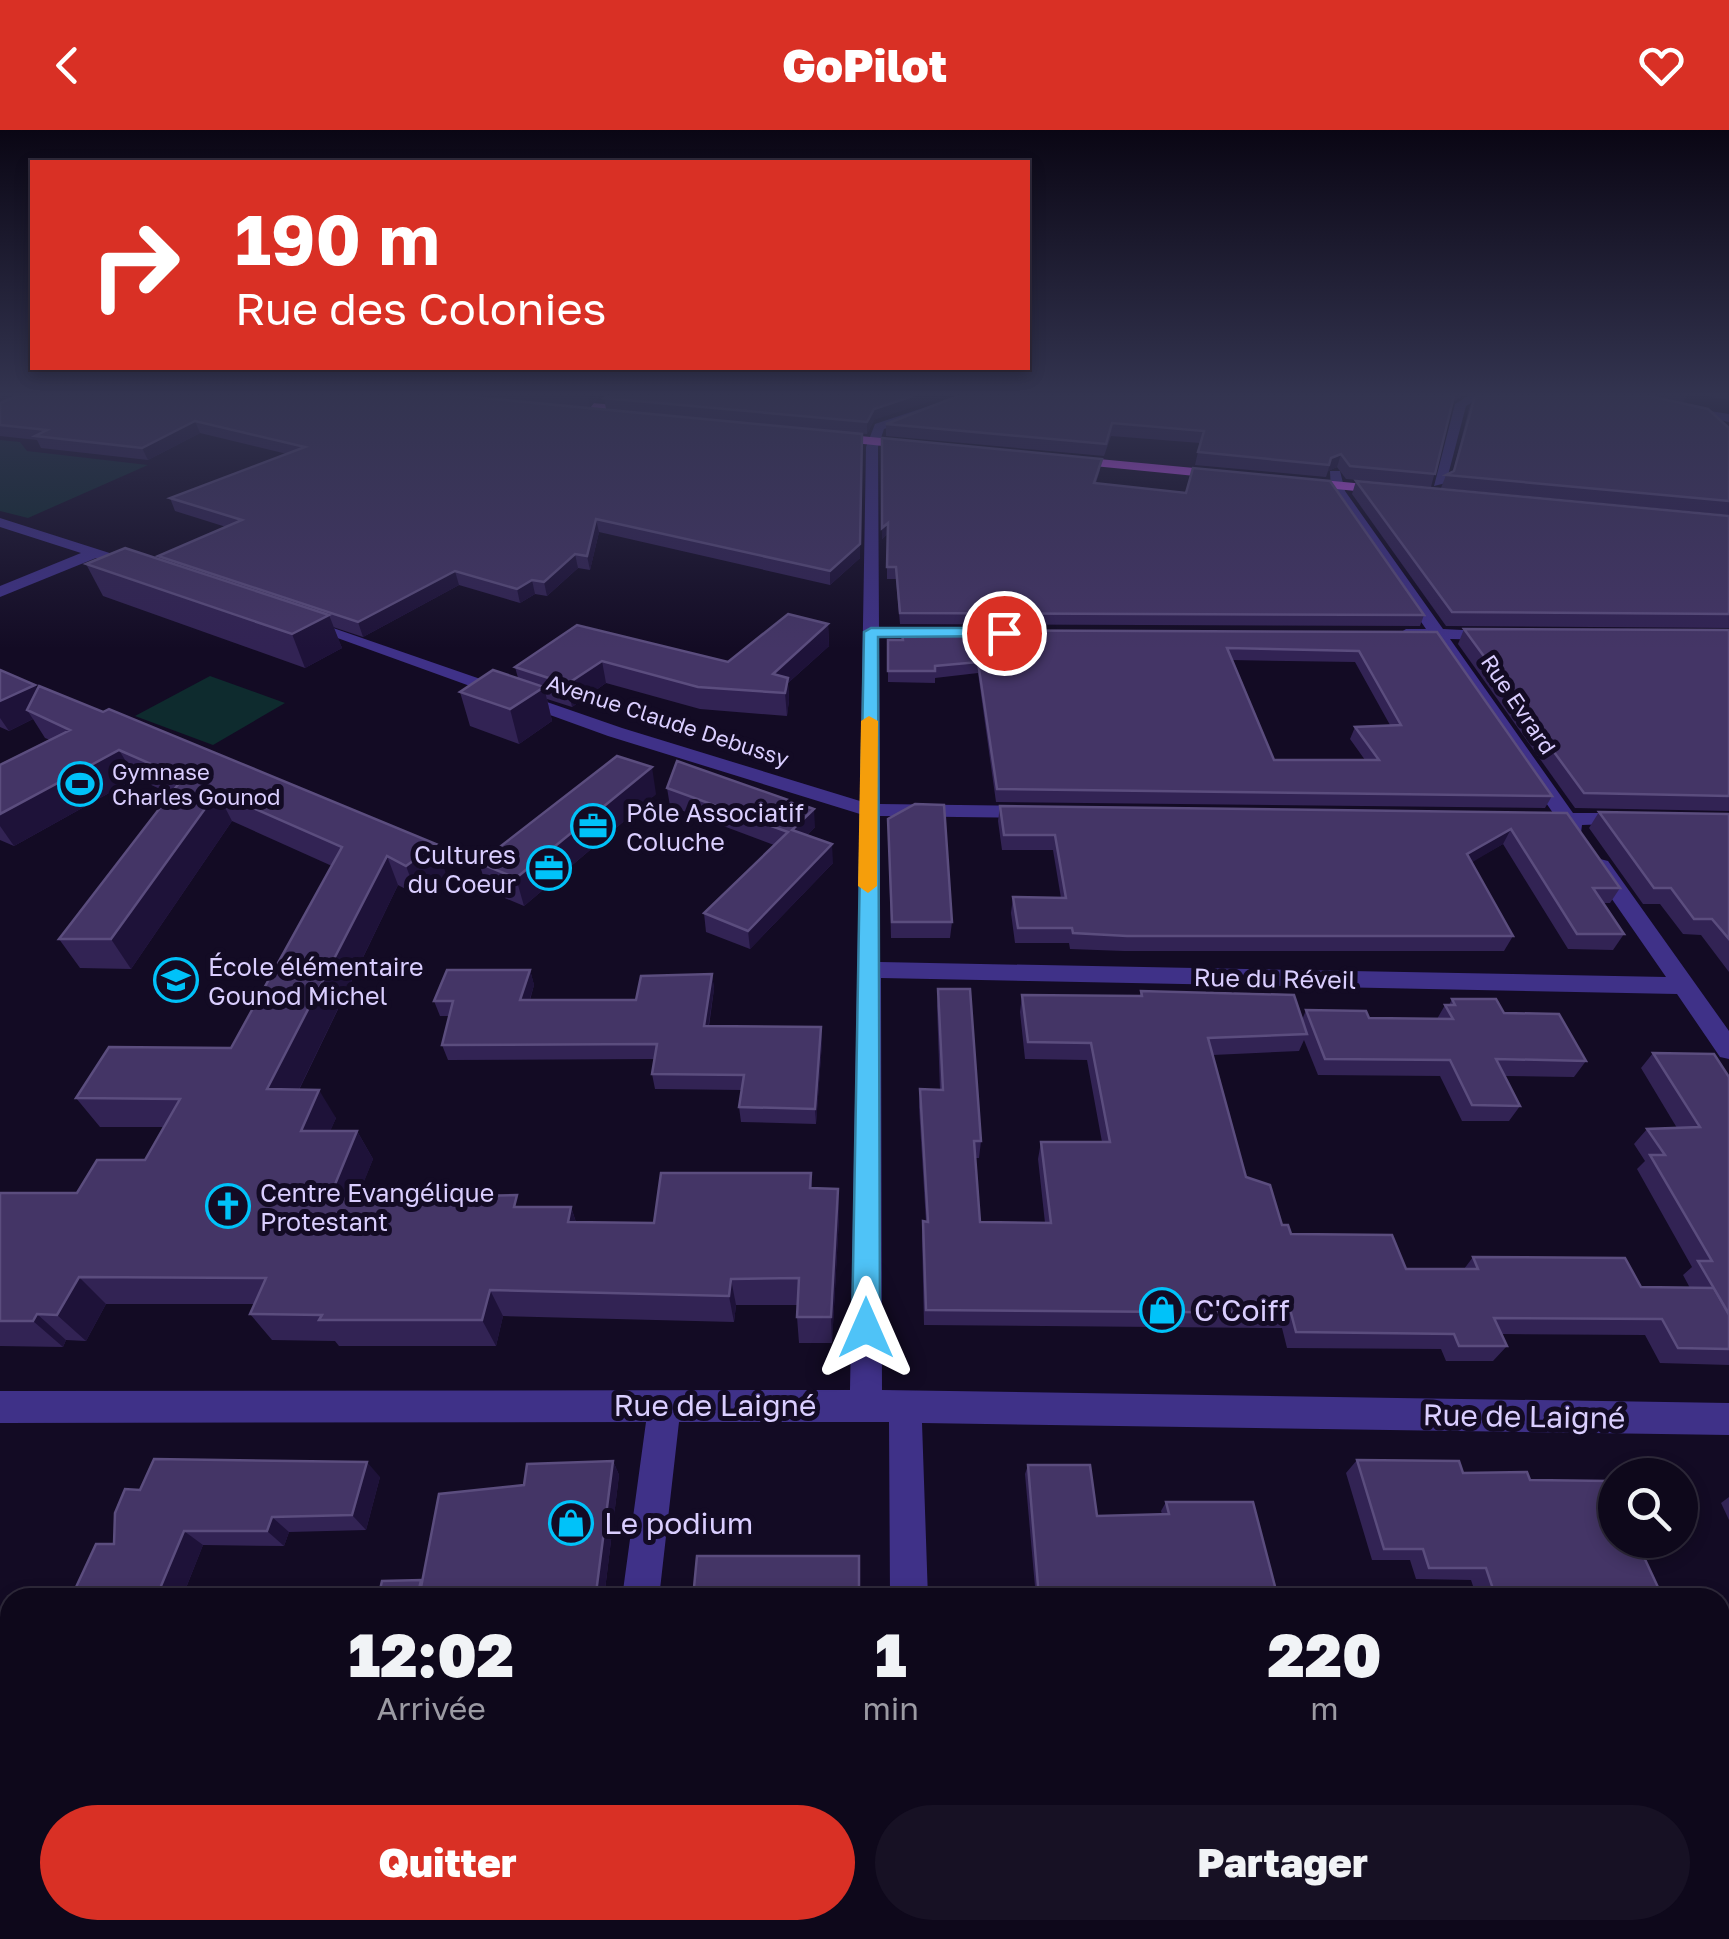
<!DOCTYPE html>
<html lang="fr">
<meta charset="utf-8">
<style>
:root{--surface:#0e081b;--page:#171124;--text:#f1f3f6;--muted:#9b9aa3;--line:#2e293a;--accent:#d93025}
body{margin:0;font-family:"Golos Text",sans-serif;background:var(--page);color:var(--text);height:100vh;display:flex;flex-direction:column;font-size:38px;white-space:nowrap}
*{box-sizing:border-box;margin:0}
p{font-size:32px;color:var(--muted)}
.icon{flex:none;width:55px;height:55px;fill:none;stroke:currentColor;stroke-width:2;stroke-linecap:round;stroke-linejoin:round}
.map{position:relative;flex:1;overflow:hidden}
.drawer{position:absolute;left:0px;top:1458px;width:1730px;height:352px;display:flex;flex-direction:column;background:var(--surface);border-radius:30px 30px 0 0;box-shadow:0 5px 15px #0003,0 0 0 2px var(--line)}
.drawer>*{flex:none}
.hud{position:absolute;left:30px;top:30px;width:1000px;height:210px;border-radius:0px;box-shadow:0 5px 15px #0003,0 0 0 2px var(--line);background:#d93025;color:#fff;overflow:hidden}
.buttons{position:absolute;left:1598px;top:1328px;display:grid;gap:20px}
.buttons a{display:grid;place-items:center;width:100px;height:100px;border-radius:50%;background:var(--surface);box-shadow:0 5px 15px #0003,0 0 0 2px var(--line);font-size:50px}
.pin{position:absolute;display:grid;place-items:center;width:85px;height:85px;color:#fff;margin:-42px;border:5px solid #fff;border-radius:50%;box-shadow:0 2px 10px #0007}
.me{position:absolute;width:110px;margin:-55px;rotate:0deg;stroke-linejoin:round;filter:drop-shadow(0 0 8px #0008)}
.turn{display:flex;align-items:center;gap:35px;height:210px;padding:0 40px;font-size:45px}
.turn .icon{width:130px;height:130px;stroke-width:2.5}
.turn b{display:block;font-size:70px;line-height:85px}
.eta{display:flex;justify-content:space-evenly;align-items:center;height:170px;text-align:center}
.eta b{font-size:60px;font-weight:800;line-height:70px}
.button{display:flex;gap:20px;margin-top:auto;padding:20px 40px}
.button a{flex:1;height:115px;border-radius:60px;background:var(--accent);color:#fff;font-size:40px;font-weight:800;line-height:115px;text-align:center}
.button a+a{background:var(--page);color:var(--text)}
header{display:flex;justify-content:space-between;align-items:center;height:130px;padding:0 40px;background:var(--accent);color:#fff;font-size:45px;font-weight:800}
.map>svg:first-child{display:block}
</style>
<header><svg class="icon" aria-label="back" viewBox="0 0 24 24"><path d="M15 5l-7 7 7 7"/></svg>GoPilot<svg class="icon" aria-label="heart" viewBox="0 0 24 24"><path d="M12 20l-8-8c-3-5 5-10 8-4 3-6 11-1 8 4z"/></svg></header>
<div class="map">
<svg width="1729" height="1809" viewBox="0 0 1729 1809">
<rect width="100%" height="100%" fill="#130b24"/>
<g fill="#0e2b2e">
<polygon points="0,310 20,312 27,321 148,335 28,388 0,381"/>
<polygon points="210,546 285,573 213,615 135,586"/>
</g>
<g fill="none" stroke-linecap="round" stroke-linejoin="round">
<g fill="#3f3188" fill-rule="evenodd">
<polygon points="959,266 976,266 884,299 878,317 879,498 936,498 944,503 936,508 879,508 880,674 1034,676 1044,682 1034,688 880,686 880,832 1666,847 1589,736 1600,729 1608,731 1729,901 1729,929 1720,927 1677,864 881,848 882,1260 1729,1273 1729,1305 922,1293 928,1468 890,1468 889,1292 679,1292 659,1468 622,1468 646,1292 0,1293 0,1261 850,1260 860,684 608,606 296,493 310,490 622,598 860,671 866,317 875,294"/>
<polygon points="1468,266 1483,266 1466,276 1446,353 1434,356 1455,274"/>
<polygon points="1684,277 1729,284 1729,292 1680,282"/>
<polygon points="1330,341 1340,341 1345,361 1443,499 1502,502 1504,505 1496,510 1450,509 1573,683 1629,683 1636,685 1636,693 1582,695 1581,703 1574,705 1561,695 1532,693 1532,685 1553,683 1433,509 1406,509 1398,504 1406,499 1426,499 1331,361"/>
<polygon points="0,388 144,434 146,437 139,441 96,428 0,467 0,456 81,423 0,397"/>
<polygon points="574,1800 618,1800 617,1809 573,1809"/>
<rect x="893" y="1800" width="44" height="9"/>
</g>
<g fill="#d455ff" fill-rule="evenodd">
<polygon points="558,270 638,277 644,280 638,283 554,275"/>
<polygon points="828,303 913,311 919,315 913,319 824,310"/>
<polygon points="1067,326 1226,341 1232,345 1226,349 1063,333"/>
<polygon points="1301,348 1386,356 1393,360 1386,364 1296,355 1296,349"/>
</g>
</g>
<g fill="#322354" fill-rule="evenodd">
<polygon points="0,266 599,266 590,278 860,428 830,455 599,402 590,440 578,438 547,466 535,464 520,473 459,455 363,507 333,497 342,518 305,538 103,466 86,434 159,429 158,426 226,397 175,381 170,368 287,324 200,303 148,330 41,318 37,310 0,306"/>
<polygon points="958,266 1462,266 1453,272 1431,357 1346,349 1337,337 1328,341 1326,347 1195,335 1200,313 1111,306 1104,326 886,306 886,294"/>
<polygon points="1475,266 1686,266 1683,273 1729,298 1729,385 1441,358 1446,345 1453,342 1469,278"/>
<polygon points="1707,266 1729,266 1729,270"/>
<polygon points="604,268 874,290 867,304 606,279"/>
<polygon points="882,308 1100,340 1096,353 1424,485 1420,496 900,494 896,449 887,449 887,404 882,409"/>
<polygon points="1356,351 1729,386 1729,498 1446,496 1352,364"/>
<polygon points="828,494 829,516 788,553 789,570 787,586 700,579 606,553 572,577 547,569 552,591 519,614 470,596 460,562 518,548 515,537 577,495 728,532"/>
<polygon points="1464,499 1729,500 1729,681 1575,678 1458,514"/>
<path d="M 902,500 L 1437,502 L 1552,666 L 1545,678 L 996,672 L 978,543 L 935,548 L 935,553 L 888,552 L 888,510 L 901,510 ZM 1231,530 L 1355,532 L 1390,595 L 1355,597 L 1350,609 L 1365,630 L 1274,630 Z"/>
<polygon points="0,540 35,555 37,559 446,744 417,765 398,755 299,960 336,988 330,1001 357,1001 373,1029 357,1068 521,1077 571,1077 576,1092 654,1093 811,1043 812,1058 838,1059 839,1087 832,1213 799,1213 797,1187 797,1175 736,1175 734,1192 503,1186 496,1216 339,1216 335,1211 272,1210 250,1184 254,1174 106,1174 86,1211 66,1210 63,1217 0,1216 0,1063 77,1063 145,1030 164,997 100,997 76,968 231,918 332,736 232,691 131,839 80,838 59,809 171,664 136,648 14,716 0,710 0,635 50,610 45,608 33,589 9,601 0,597"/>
<polygon points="667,658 815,697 807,705 833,733 750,819 706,802 704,783 774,715 670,676"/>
<polygon points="656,664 524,776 488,761 479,733"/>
<polygon points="1000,676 1567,683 1620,758 1610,773 1603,773 1624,804 1613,820 1568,819 1503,714 1471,732 1513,806 1504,821 1124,821 1070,819 1069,813 1015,813 1011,783 1013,767 1061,768 1053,720 1002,720 998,691"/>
<polygon points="1599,682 1729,684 1729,842 1701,805 1683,804 1660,774 1643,774 1589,698"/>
<polygon points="888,689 952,792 950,808 891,808"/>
<polygon points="530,840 534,855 530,870 636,870 712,844 714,859 709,896 821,897 822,912 816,994 741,992 739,977 742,960 655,959 652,944 654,929 448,930 442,915 449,886 440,886 434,871"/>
<polygon points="938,859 981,1011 979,1028 975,1028 980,1092 1045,1093 1038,1029 1041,1012 1102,1012 1087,930 1025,929 1020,882 1022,865 1140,866 1141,861 1302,890 1306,880 1369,888 1437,889 1445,875 1449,875 1452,869 1504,883 1586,931 1574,947 1504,946 1520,976 1509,991 1462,991 1440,946 1318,945 1304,910 1299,921 1213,925 1246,1047 1282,1095 1291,1104 1406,1139 1464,1139 1473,1127 1641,1157 1690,1158 1683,1145 1692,1137 1637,1039 1645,1031 1634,1014 1647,999 1677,998 1641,938 1653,923 1729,947 1729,1235 1660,1233 1645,1205 1501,1204 1507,1216 1493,1231 1446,1231 1441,1219 1287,1218 1282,1198 924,1195 922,1108 923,1091 926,1092 919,977 920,959 940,960 937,876"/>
<polygon points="1357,1330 1530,1350 1663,1468 1477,1468 1471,1450 1416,1449 1410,1430 1372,1430 1346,1343"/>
<polygon points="613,1331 619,1345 604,1468 378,1468 422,1451 524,1355"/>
<polygon points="1028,1335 1097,1386 1162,1384 1161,1381 1166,1372 1278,1468 1036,1468 1025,1344"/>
<polygon points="380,1347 366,1400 289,1402 284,1416 203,1415 182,1468 71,1468 114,1414 140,1360"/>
<polygon points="1729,1367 1729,1390 1721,1373"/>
<polygon points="1729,1800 1729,1809 1725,1809 1721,1801"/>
</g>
<g fill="#1e1239">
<polygon points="0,266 18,266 0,274"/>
<polygon points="588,266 599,266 590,278"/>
<polygon points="913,266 947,266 874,290 867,304 867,292 874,279"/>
<polygon points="195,291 200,303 148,330 142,318"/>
<polygon points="862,316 860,428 830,455 830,441"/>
<polygon points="1341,324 1337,337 1328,341 1331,328"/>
<polygon points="596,389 599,402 590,440 587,426"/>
<polygon points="888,393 887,404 882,409 882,398"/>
<polygon points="575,424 578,438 547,466 544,452"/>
<polygon points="455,441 459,455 363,507 358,492"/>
<polygon points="532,450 535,464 520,473 517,459"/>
<polygon points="329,485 342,518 305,538 292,504"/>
<polygon points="828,494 829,516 788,553 789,570 787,586 785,563 773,544"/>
<polygon points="602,531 606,553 572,577 567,554"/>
<polygon points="35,555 50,581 27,580 33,589 9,601 0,588 0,571"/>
<polygon points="544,557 552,591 519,614 510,579"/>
<polygon points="119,620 136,648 14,716 0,696 0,684"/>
<polygon points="652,637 656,664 524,776 516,748"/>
<polygon points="217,662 232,691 131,839 111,809"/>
<polygon points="814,679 815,697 793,718 792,700"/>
<polygon points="1511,699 1503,714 1459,740 1467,724"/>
<polygon points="436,714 446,744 417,765 406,736"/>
<polygon points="832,714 833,733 750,819 748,801"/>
<polygon points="387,726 398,755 285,988 267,959"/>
<polygon points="530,840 534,855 525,885 520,870"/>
<polygon points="712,844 714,859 706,911 704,896"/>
<polygon points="821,897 822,912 816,994 815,979"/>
<polygon points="319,960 336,988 318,1029 301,1001"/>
<polygon points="357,1001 373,1029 346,1097 329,1069"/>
<polygon points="838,1059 839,1087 832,1213 831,1187"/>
<polygon points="571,1077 580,1105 568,1092"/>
<polygon points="79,1147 106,1174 86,1211 57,1185"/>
<polygon points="731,1149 736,1175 734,1192 729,1166"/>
<polygon points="490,1160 503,1186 496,1216 482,1190"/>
<polygon points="37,1184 66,1210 63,1217 33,1191"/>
<polygon points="613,1331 619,1345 604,1468 599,1468 596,1463"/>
<polygon points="367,1332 380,1347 366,1400 352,1385"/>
<polygon points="272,1387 289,1402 284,1416 267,1401"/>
<polygon points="184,1401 203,1415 182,1468 156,1468"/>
<polygon points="239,1800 262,1800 260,1809 237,1809"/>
</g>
<g fill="#443566" stroke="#5b4d7e" stroke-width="2.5" fill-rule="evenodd">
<polygon points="16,266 462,266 862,304 860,414 830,441 596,389 587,426 575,424 544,452 532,450 517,459 455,441 358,492 158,426 242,390 170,368 305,317 195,291 142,318 35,306 47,300 0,295 0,273"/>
<polygon points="607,266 913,266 874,279 867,292 604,268"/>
<polygon points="958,266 1454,266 1435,344 1350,336 1341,324 1331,328 1329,335 1198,322 1204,301 1112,293 1106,314 886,294"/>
<polygon points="1475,266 1649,266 1708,279 1729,298 1729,371 1446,345 1454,341"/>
<polygon points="882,308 1102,329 1094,353 1186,363 1193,338 1330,351 1424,485 900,483 896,437 887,437 888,393 882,398"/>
<polygon points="1356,351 1729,386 1729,484 1452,482"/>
<polygon points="125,418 329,485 292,504 86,434"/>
<polygon points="788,484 828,494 773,544 788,548 785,563 698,557 602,531 567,554 515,537 577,495 728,532"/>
<polygon points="1464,499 1729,500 1729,666 1584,663"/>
<path d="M 902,500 L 1437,502 L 1552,666 L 997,659 L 978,532 L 935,536 L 935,541 L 888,541 L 888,510 L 903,510 ZM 1227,518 L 1359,521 L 1401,595 L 1355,597 L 1379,630 L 1274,630 Z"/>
<polygon points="0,540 35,555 0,571"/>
<polygon points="493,540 544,557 510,579 460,562"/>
<polygon points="39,556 103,582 109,579 436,714 406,736 387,726 267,959 319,960 301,1001 357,1001 329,1069 517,1065 514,1077 571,1077 568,1092 654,1093 661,1043 811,1043 810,1058 838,1059 831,1187 797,1187 799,1148 731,1149 729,1166 490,1160 482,1190 319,1190 322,1185 250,1184 266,1148 79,1147 57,1185 37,1184 33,1191 0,1191 0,1063 77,1063 97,1030 145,1030 180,969 76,968 109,917 231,918 342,717 217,662 111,809 59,809 183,648 119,620 0,684 0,635 70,600 27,580"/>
<polygon points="617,626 652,637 516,748 479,733"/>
<polygon points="677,631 814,679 792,700 832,714 748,801 704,783 788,702 667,658"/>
<polygon points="915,674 944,675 952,792 892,792 888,689"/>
<polygon points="1000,676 1567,683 1620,758 1593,758 1624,804 1577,804 1511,699 1467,724 1513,806 1127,806 1073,803 1072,798 1018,798 1013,767 1066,768 1055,705 1004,705"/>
<polygon points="1599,682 1729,684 1729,809 1712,789 1694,789 1671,758 1654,758"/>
<polygon points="447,840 530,840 520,870 636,870 641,846 712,844 704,896 821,897 815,979 739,977 744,945 652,944 657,914 442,915 453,871 434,871"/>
<polygon points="938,859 970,859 981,1011 974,1011 980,1092 1051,1093 1041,1012 1110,1012 1091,913 1028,912 1022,865 1142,866 1141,861 1294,865 1307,904 1208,908 1246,1047 1270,1055 1282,1095 1288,1095 1291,1104 1392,1105 1406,1139 1478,1139 1473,1127 1625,1128 1641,1157 1714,1158 1729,1185 1729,1219 1678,1218 1662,1189 1494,1188 1507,1216 1459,1216 1454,1204 1296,1202 1291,1183 926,1180 923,1091 928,1092 920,959 943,960"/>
<polygon points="1452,869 1496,869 1504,883 1559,884 1586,931 1496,929 1520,976 1472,975 1450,930 1325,929 1306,880 1366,881 1369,888 1453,889 1445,875 1455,875"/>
<polygon points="1653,923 1714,924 1729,947 1729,1184 1698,1131 1712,1131 1650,1025 1665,1025 1647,999 1700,997"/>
<polygon points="154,1329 367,1332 352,1385 272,1387 267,1401 184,1401 156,1468 71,1468 96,1414 114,1414 115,1383 125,1359 140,1360"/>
<polygon points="1357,1330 1459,1331 1463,1343 1527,1342 1530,1350 1610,1351 1615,1363 1615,1410 1636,1410 1663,1468 1496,1468 1486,1438 1429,1438 1423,1419 1384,1419"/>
<polygon points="613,1331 596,1463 558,1465 558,1468 419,1468 439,1364 524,1355 527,1334"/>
<polygon points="1028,1335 1090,1335 1097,1386 1169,1384 1166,1372 1253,1372 1278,1468 1039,1468"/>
<polygon points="697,1426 859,1426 859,1468 693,1468"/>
<polygon points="421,1450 417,1468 378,1468 382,1451"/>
<polygon points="10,1598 10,1800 239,1800 237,1809 0,1809 0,1620"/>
<polygon points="1720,1783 1725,1795 1720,1795"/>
</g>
<linearGradient id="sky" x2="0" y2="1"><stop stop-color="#0a0614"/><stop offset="0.51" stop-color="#333450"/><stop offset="1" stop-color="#333450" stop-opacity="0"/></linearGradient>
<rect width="1729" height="519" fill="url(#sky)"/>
<polygon fill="#4fc3f7" stroke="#337fa1" stroke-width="2.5" points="1004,498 1009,500 1009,506 878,507 880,1198 876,1207 866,1211 856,1207 852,1198 864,502 871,498"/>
<polygon fill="#f59e0b" points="869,586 878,591 877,756 868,763 858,756 861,591"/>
<defs>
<g id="stadium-ring" transform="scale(2.25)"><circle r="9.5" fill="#130b24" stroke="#00c2f9" stroke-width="1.5"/><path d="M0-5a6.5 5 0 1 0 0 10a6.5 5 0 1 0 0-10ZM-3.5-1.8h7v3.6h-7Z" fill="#00c2f9"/></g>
<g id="office-ring" transform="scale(2.25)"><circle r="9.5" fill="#130b24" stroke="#00c2f9" stroke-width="1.5"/><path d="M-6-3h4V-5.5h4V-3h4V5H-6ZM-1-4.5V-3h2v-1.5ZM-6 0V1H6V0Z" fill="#00c2f9"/></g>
<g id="school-ring" transform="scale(2.25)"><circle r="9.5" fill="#130b24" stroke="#00c2f9" stroke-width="1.5"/><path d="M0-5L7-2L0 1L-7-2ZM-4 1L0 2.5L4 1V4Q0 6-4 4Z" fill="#00c2f9"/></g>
<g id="church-ring" transform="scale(2.25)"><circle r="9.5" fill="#130b24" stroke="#00c2f9" stroke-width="1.5"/><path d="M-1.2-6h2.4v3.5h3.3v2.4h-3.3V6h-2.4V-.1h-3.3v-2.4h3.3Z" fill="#00c2f9"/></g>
<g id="shop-ring" transform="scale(2.25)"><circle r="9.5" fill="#130b24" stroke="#00c2f9" stroke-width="1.5"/><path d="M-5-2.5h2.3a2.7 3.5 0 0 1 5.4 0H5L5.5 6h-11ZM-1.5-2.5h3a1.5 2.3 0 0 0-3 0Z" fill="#00c2f9"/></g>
</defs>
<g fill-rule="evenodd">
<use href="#stadium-ring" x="80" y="654"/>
<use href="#office-ring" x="593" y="696"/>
<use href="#office-ring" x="549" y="738"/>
<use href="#school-ring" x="176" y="850"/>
<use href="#church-ring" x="228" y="1076"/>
<use href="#shop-ring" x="1162" y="1180"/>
<use href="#shop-ring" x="571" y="1393"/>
</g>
<g text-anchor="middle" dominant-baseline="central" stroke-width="10" stroke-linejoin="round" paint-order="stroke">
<g font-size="22" fill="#daceff" stroke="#130b24">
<text transform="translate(1519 574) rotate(56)">Rue Evrard</text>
<text transform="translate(668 590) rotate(18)">Avenue Claude Debussy</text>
</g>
<g font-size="22" fill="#daceff" stroke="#130b24" text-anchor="start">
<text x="112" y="641">Gymnase<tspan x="112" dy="25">Charles Gounod</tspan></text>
</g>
<g font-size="25" fill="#daceff" stroke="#130b24" text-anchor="start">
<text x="626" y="682">Pôle Associatif<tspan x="626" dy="29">Coluche</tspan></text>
<text x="516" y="724" text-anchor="end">Cultures<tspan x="516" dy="29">du Coeur</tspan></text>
<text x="208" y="836">École élémentaire<tspan x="208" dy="29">Gounod Michel</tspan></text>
<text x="260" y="1062">Centre Evangélique<tspan x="260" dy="29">Protestant</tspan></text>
</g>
<g font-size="25" fill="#daceff" stroke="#130b24">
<text transform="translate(1275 848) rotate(1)">Rue du Réveil</text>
</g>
<g font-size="30" fill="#daceff" stroke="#130b24" text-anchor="start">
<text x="1194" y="1180">C'Coiff</text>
<text x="604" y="1393">Le podium</text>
</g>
<g font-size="30" fill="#daceff" stroke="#130b24">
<text x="715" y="1275">Rue de Laigné</text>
<text transform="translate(1524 1286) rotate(1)">Rue de Laigné</text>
</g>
</g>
</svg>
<div class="buttons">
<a><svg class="icon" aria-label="search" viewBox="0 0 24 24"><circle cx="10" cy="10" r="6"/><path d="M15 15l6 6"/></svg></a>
</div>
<div class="pin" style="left:1004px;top:503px;background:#d93025"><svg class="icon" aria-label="arrive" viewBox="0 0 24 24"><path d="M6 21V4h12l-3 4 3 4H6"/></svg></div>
<svg class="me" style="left:866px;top:1198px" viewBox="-20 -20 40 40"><path d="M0-17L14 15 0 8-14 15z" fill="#4fc3f7" stroke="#fff" stroke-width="4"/></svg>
<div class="hud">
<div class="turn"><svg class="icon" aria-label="right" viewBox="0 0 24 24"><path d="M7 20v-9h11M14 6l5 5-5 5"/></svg><div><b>190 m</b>Rue des Colonies</div></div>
</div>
<section class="drawer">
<div class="eta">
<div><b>12:02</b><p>Arrivée</p></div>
<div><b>1</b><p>min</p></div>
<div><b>220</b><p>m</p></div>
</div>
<div class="button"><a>Quitter</a><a>Partager</a></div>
</section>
</div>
